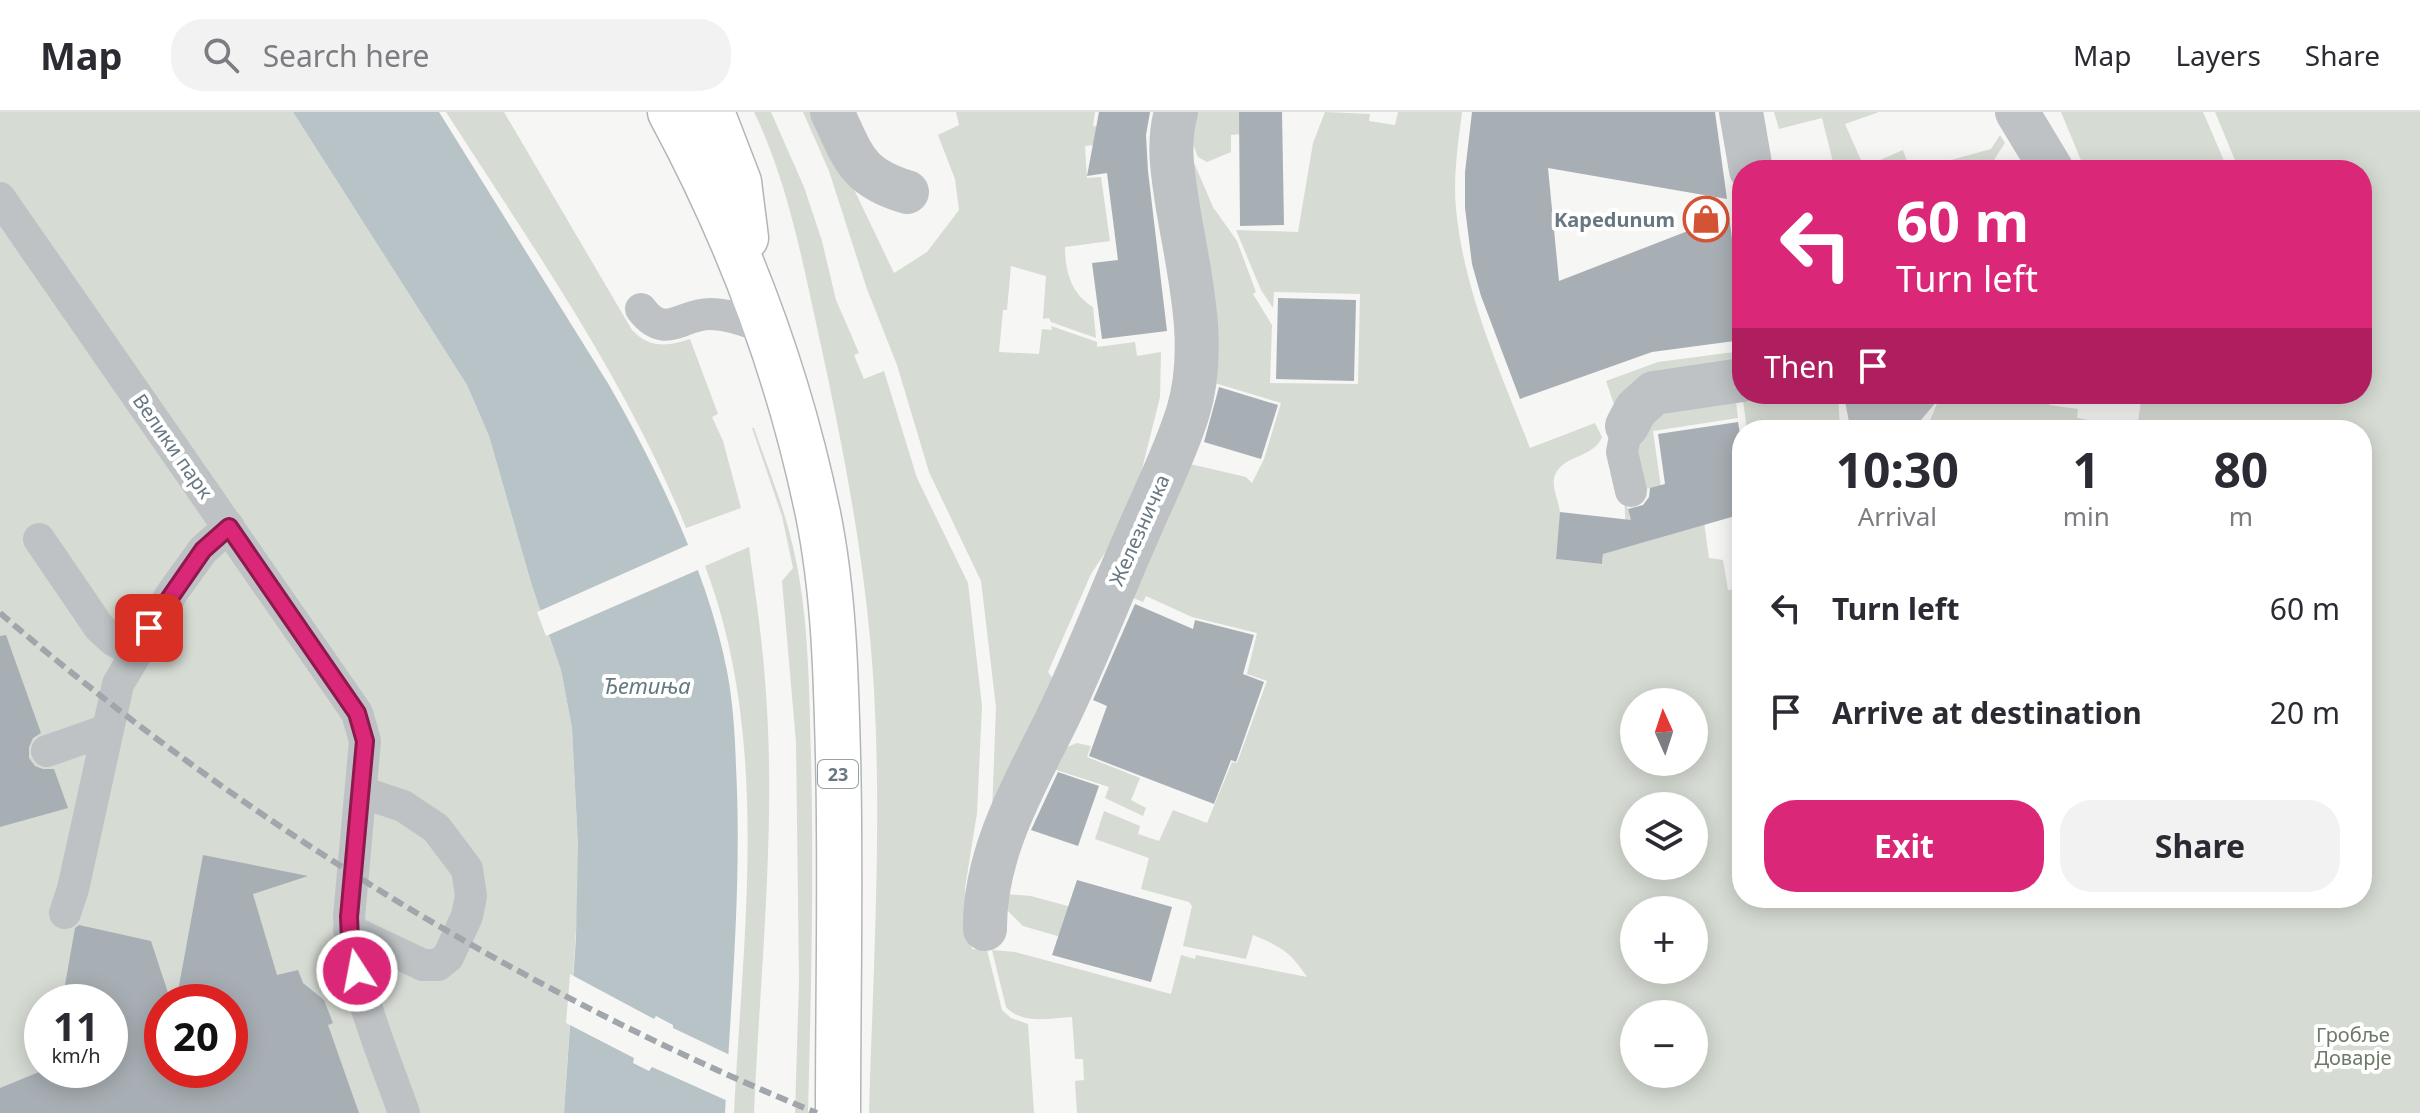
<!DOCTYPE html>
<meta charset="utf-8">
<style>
:root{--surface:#fff;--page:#f2f2f3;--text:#2b2b33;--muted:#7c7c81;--line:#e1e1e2;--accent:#db2777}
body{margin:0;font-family:"Noto Sans",sans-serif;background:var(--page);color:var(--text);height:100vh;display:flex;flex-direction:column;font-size:30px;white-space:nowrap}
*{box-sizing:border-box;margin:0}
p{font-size:26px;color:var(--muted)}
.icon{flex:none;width:44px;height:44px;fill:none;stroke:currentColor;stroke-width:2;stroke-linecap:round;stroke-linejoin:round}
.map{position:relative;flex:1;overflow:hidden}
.panel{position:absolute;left:1732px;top:308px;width:640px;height:488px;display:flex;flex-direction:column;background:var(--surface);border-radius:32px;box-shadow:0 4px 20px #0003}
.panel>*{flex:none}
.hud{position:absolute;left:1732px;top:48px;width:640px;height:244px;border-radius:32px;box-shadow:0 4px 20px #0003;background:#db2777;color:#fff;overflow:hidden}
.needle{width:52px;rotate:357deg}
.controls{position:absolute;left:1620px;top:576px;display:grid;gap:16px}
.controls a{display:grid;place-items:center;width:88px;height:88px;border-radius:50%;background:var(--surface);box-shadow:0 4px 20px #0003;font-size:40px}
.speed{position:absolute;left:24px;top:872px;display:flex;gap:16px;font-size:40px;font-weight:700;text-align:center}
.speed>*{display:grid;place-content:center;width:104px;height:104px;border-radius:50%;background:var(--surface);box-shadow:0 4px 20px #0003;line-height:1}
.speed small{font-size:20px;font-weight:400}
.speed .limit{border:12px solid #d22;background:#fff;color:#111}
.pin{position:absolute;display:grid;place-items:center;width:68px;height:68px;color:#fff;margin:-34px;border-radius:16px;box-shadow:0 4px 12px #0006}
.me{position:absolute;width:88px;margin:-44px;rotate:349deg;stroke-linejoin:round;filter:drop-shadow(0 0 6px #0008)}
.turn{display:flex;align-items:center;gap:28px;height:168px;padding:0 32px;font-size:36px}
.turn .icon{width:104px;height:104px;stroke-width:2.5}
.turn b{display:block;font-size:56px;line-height:68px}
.then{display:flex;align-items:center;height:76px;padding:0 32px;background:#0003;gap:16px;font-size:30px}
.eta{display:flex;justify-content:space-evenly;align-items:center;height:136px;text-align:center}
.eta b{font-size:48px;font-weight:700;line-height:56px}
.button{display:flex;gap:16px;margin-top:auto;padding:16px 32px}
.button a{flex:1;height:92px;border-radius:32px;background:var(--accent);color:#fff;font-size:32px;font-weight:700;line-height:92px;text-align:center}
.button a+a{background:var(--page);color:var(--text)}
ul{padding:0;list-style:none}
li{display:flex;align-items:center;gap:24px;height:104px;padding:0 32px}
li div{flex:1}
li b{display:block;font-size:30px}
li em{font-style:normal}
header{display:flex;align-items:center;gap:48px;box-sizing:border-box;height:112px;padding:0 40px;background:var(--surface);border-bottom:2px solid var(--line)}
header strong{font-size:38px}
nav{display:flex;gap:44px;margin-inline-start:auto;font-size:28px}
.search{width:560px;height:72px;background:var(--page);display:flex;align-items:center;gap:20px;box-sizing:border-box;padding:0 28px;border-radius:32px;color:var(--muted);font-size:30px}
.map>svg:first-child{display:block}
</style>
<header>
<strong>Map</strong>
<div class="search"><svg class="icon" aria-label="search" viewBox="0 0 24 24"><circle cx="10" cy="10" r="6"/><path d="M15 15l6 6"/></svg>Search here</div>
<nav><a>Map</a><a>Layers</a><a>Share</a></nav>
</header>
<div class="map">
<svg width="2420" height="1001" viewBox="0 0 2420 1001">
<rect width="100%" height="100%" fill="#f6f6f4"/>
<g fill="#d6dbd3" fill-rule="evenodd">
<path d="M 0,0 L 293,0 L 467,273 L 489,324 L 532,474 L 561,558 L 572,616 L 578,734 L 578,788 L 564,1001 L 0,1001 ZM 42,890 L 110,890 L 110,958 L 42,958 ZM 162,890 L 230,890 L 230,958 L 162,958 Z"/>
<path d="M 446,0 L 504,0 L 632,218 C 649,236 667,235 690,227 L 718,302 L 712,305 L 723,329 L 741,396 L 686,416 C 626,267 532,134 446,0 Z"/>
<path d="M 754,0 L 771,0 L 804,75 L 822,129 L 836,188 L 859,241 L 854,243 L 864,267 L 884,259 L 917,366 L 968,471 L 982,594 L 977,701 L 965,776 L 972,837 L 987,838 L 1002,898 L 1011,906 L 1028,912 L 1034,1001 L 869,1001 C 873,860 882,719 874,578 C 867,457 844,338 818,220 C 802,147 787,68 754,0 Z"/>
<path d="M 803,0 L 817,0 L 894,161 L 927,140 L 959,98 L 955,67 L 938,23 L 959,13 L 956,0 L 1095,0 L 1093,14 L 1146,23 L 1146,27 L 1085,34 L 1087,66 L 1101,65 L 1110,129 L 1065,135 C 1065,159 1071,182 1093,195 L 1096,226 L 1051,210 L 1049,206 L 1043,207 L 1046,164 L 1011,154 L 1007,198 L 1003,198 L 999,240 L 1039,242 L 1042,217 L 1052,218 L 1051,214 L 1097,230 L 1097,235 L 1135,230 L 1137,244 L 1161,240 L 1160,285 L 1138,373 L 1118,421 L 1091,462 L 1048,560 L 1056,571 L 992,701 L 996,595 L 981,469 L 929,360 L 897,253 L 867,177 L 829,59 Z"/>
<polygon points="1188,0 1268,0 1241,22 1231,23 1231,40 1207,50 1198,45 1185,12"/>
<path d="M 1325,0 L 1370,2 L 1369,9 L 1395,13 L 1398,0 L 1462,0 C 1458,32 1453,65 1456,97 C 1464,180 1500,259 1530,336 L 1595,311 L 1602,325 C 1595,344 1568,343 1557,359 C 1548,372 1560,389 1560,402 C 1560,417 1557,432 1556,447 L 1602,452 L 1605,425 L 1626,420 L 1624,383 L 1638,432 L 1664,424 L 1651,376 L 1641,378 L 1632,341 L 1655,296 L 1735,281 L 1738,306 L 1653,319 L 1665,404 L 1703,403 L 1709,446 L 1723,448 L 1728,478 L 1742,476 L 1742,786 L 2362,786 L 2362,318 L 1926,318 L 1941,282 L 2020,282 L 2050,287 L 2049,293 L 2078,297 L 2077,306 L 2137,316 L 2142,282 L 2265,282 L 2266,286 L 2267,282 L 2362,282 L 2362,58 L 2239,58 L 2215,0 L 2420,0 L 2420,1001 L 1077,1001 L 1075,969 L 1084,968 L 1083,947 L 1075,947 L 1072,905 C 1050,906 1022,913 1006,895 L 992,838 L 1015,840 L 1171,882 L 1181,843 L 1195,847 L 1196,843 L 1307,865 C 1291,840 1280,834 1253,823 L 1246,847 L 1183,834 L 1192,794 L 1189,790 L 1141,777 L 1149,746 L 1095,727 L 1104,699 L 1140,714 L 1138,722 L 1159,729 L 1173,698 L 1207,711 L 1232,650 L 1237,651 L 1267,569 L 1247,562 L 1257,521 L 1192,505 L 1146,484 L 1143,490 L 1131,485 L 1190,352 L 1246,365 L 1252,371 L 1264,347 L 1281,291 L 1215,271 L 1192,46 L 1213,95 L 1237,129 L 1256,180 L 1253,182 L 1272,213 L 1270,271 L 1358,272 L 1360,182 L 1274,180 L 1273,196 L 1261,178 L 1236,118 L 1298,120 L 1313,31 ZM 1634,590 L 1694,590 L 1694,650 L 1634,650 ZM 1634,694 L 1694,694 L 1694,754 L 1634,754 ZM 1634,798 L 1694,798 L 1694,858 L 1634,858 ZM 1634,902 L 1694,902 L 1694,962 L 1634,962 Z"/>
<polygon points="1774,0 1879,0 1845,12 1864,55 1903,38 1910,57 1835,58 1822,6 1779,17"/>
<polygon points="2061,0 2203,0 2228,58 2085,58"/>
<polygon points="2000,23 2005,31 1995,46 1992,58 1915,58 1991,37"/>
<polygon points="1742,239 1742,255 1618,304 1606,269 1658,250"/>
<polygon points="1766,282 1838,282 1840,318 1747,318 1743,288"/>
<path d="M 752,316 L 754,316 C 767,354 783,392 792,431 C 809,499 809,573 811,643 C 814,762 811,882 808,1001 L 795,1001 L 799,869 L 796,630 L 782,469 L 793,456 L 782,404 Z"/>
<path d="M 749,435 C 755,480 762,524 765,568 C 777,712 760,858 754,1001 L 734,1001 C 743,820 771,628 705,454 Z"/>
<polygon points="1077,631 1091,634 1087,645 1140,666 1131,688 1146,696 1143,704 1105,686 1109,675 1050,656 1062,637"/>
<polygon points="1006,782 1031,784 1086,799 1078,830 1023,814 1004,795"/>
</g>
<path fill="#b7c3c7" d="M 293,0 L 439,0 L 609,273 C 657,357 709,464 727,559 C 733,590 735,623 736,655 C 742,771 731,886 725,1001 L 564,1001 L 576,825 L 578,734 L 572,616 L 561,558 L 532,474 L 489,324 L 467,273 Z"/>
<g fill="#f6f6f4">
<polygon points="690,432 700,457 546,524 537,500"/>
<polygon points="570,862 654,907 656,904 673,913 673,916 732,944 730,990 652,955 649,959 633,951 634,946 566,911"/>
</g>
<g fill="#a8afb4">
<polygon points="1099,0 1150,0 1146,23 1148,59 1167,219 1102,227 1092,151 1118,148 1107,61 1087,64"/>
<polygon points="1239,0 1282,0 1284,113 1240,114"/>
<polygon points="1472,0 1715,0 1727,87 1548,56 1559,169 1729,103 1742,207 1742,228 1652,240 1520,287 1481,184 1472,152 1465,96 1465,60"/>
<polygon points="1278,186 1356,188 1354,269 1276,267"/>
<polygon points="1219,275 1278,293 1261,347 1204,330"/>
<polygon points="1738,310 1742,334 1742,402 1603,442 1602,452 1556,447 1560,400 1631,408 1628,397 1643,393 1649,385 1650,376 1665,372 1658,322"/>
<polygon points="1135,492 1193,517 1195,508 1254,523 1243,562 1264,570 1236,650 1231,648 1214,692 1089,644 1107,594 1093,588"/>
<polygon points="6,523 41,621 33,626 29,635 29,646 35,654 43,657 54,657 68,696 0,715 0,524"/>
<polygon points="1058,660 1099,674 1078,734 1031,718"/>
<polygon points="203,743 308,764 253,782 277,863 298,858 303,871 324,888 333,911 328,913 359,1001 0,1001 0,976 44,958 110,958 110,890 62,890 75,816 79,813 151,829 171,890 162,890 162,958 230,958 230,890 176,890"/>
<polygon points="1077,768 1172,795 1151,870 1052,843"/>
</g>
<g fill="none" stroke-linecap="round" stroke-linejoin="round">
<g stroke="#b2b6b9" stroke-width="47">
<g id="primary">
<path d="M 670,0 C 738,126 789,262 818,402 C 834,481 836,563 838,644 C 841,763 838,882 838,1001"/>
<polyline points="712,0 739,70 746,126"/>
</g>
</g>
<g stroke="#bec2c5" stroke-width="32">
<path d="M 0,86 L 357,601 L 365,629 L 349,805 C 352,873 382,938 404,1001"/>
<path d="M 641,197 C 665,229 681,202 710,202 C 729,202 748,210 765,216"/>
<polyline points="1627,314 1622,340 1631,379"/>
<polyline points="1873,315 1906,301 1922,282"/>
<polyline points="39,427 99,515 113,528 135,540"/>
<polyline points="47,639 107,618"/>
<polyline points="65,801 73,777 118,572 172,481 203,438 229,415"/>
<polyline points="349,818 423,853 438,853 448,845 467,804 471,784 467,757 436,716 403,694 361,680"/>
</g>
<g stroke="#bec2c5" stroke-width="44">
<path d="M 832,0 C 853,44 856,65 907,80"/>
<polyline points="1741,0 1751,58"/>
<polyline points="2017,0 2052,58"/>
<polyline points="1866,282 1873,318"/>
<polyline points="1627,314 1636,297 1654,281 1742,268"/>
<path d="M 985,817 C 984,741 1025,672 1057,607 C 1086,547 1110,484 1137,423 C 1154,383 1175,342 1188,300 C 1208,234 1189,162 1178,96 C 1173,63 1167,33 1176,0"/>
</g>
<use href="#primary" stroke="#fff" stroke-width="44"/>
<path stroke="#a0a6ab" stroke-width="6" stroke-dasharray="12 6" stroke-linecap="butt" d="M 0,501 C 243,710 521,880 817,1001"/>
</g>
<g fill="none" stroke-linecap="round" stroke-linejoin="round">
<g stroke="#8e194d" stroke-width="20">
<polyline id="route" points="149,516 203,438 229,415 357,601 365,629 349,805 350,828 357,859"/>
</g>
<use href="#route" stroke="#db2777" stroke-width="14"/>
</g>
<defs>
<g id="shop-ring" transform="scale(2.3)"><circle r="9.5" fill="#fff" stroke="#d55335" stroke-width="1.5"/><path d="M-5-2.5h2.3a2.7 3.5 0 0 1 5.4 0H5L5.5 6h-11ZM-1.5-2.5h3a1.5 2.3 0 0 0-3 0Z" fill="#d55335"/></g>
</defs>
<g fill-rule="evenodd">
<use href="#shop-ring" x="1706" y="107"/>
</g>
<g text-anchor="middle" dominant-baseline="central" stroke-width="8" stroke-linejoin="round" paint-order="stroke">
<rect fill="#fff" stroke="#95a0a8" stroke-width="2" x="818" y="648" width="40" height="28" rx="6"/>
<g font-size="18" font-weight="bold" fill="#687882">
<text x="838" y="662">23</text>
</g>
<g font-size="20" font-weight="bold" fill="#687882" stroke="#fff" text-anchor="end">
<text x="1675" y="107">Kapedunum</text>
</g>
<g font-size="20" fill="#687882" stroke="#fff">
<text transform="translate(173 334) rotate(55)">Велики парк</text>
<text transform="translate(1139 418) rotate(-66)">Железничка</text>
</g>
<g font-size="20" fill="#6b7a66" stroke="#fff">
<text x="2353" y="922">Гробље<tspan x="2353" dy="23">Доварје</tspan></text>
</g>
<g font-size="22" font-style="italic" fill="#63787f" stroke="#fff">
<text x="647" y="573">Ђетиња</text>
</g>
</g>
</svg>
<div class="controls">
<a><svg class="needle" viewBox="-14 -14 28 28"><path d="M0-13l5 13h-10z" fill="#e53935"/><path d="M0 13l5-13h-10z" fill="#7c7c81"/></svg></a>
<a><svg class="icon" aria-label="layers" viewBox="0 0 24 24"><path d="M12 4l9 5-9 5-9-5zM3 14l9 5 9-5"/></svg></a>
<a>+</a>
<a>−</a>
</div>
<div class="speed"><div>11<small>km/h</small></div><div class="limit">20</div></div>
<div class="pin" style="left:149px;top:516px;background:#d93025"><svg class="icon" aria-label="arrive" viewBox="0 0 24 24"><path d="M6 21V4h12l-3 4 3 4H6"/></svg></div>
<svg class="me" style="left:357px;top:859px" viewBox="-20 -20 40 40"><circle r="17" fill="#db2777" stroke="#fff" stroke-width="3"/><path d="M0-11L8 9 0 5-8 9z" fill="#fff"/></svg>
<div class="hud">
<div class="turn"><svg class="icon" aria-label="left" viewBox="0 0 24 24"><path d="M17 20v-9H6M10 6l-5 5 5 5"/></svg><div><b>60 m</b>Turn left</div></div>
<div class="then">Then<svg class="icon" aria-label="arrive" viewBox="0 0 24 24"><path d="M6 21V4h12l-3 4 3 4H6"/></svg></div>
</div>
<section class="panel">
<div class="eta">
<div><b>10:30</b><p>Arrival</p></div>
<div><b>1</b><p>min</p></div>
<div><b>80</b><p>m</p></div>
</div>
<ul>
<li><svg class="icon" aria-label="left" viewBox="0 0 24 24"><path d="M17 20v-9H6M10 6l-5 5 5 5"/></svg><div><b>Turn left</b></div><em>60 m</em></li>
<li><svg class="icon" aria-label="arrive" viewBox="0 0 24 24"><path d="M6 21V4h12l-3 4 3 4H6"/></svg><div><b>Arrive at destination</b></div><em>20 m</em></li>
</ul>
<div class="button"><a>Exit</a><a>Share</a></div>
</section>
</div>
